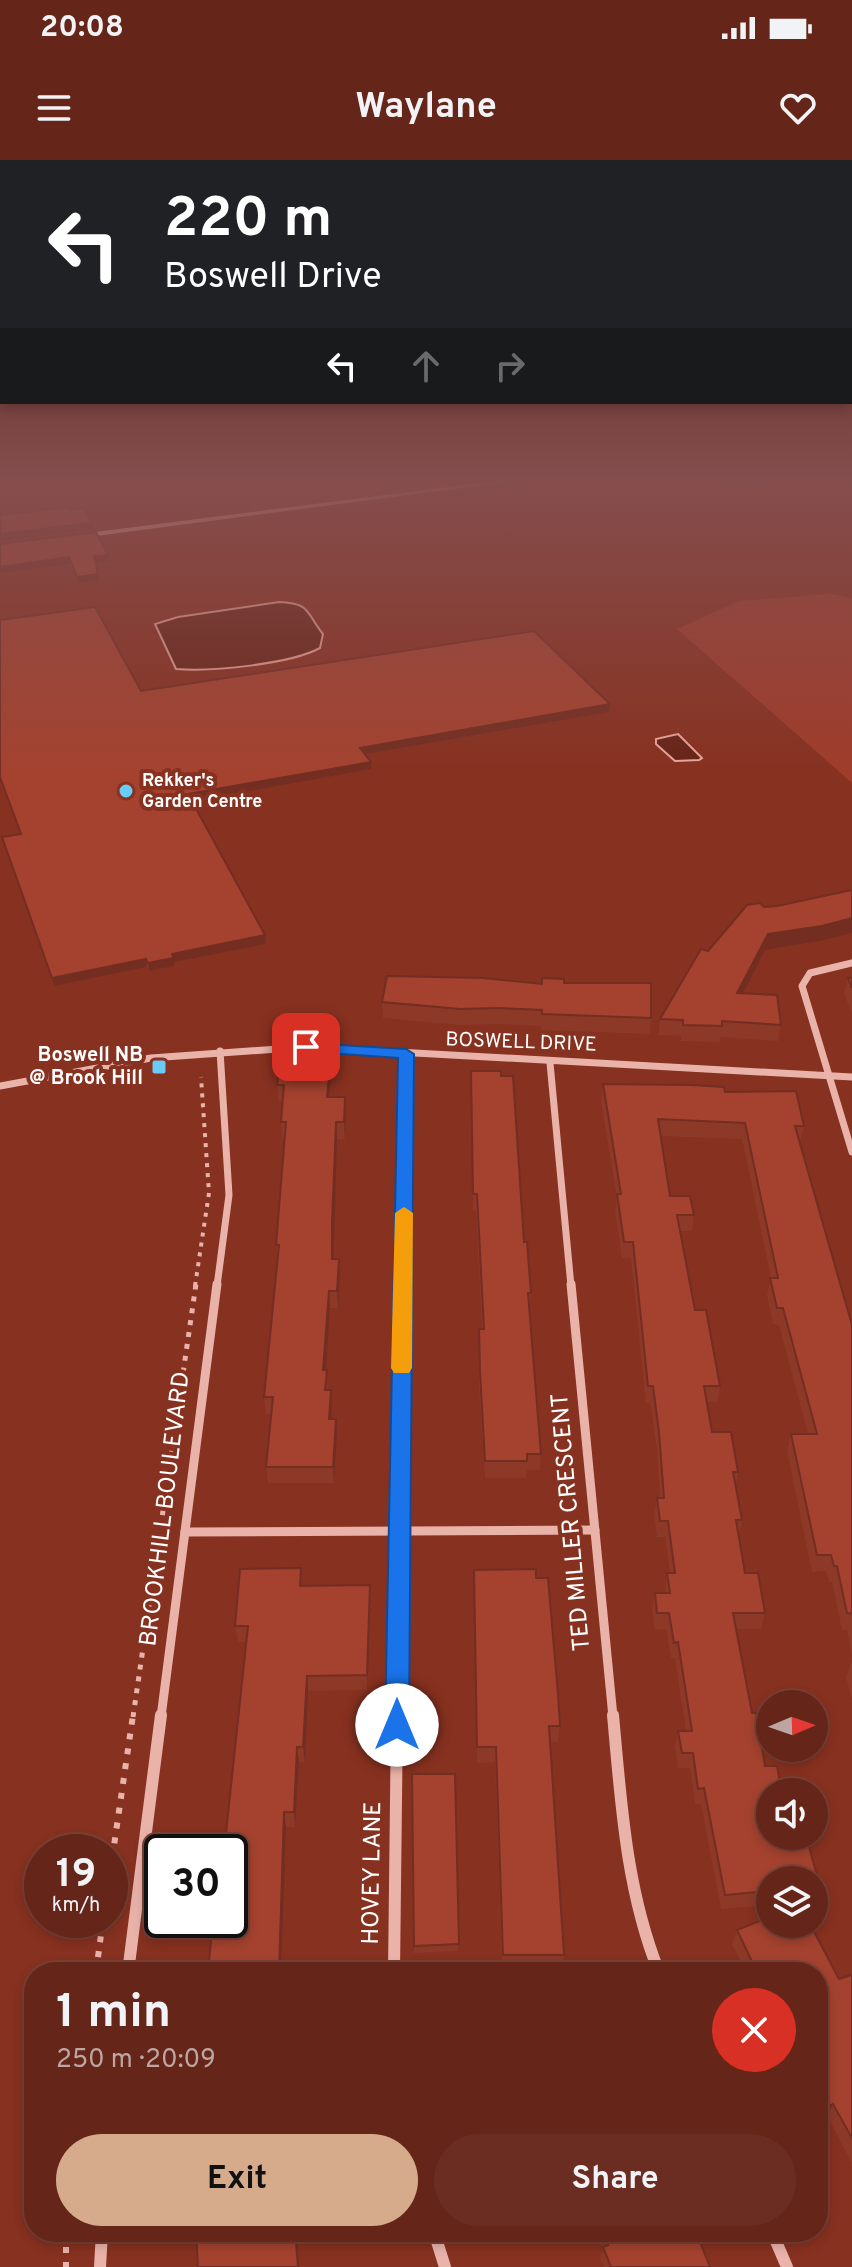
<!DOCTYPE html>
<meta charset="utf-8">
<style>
:root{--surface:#652518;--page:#6b2d21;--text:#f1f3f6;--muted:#bca5a2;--line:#794237;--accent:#d6ab8b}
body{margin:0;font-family:Overpass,sans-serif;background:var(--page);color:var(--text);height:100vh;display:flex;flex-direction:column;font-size:30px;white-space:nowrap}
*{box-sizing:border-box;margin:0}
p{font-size:26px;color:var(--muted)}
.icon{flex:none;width:44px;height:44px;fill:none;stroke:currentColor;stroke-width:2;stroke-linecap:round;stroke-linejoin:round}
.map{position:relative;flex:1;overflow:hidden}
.drawer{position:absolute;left:24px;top:1802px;width:804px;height:280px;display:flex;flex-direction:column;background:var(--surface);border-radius:32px;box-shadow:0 4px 12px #0003,0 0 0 2px var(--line)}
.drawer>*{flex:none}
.hud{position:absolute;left:0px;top:0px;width:852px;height:244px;box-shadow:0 4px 12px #0003,0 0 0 2px var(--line);background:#202124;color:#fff;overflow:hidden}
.needle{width:52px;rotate:88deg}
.controls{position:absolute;left:756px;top:1530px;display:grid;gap:16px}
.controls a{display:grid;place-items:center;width:72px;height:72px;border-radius:50%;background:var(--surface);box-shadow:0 4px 12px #0003,0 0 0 2px var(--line);font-size:40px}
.speed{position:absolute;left:24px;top:1674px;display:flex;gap:16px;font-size:40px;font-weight:700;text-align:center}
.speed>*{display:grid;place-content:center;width:104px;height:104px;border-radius:50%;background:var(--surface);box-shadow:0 4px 12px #0003,0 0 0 2px var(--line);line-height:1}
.speed small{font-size:20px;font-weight:400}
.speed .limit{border:4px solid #111;border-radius:12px;background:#fff;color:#111}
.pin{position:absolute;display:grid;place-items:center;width:68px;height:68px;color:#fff;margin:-34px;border-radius:16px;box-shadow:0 4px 12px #0006}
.me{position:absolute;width:88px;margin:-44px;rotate:0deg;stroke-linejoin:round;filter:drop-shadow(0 0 6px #0008)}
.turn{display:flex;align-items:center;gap:28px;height:168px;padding:0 32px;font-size:36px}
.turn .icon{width:104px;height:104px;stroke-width:2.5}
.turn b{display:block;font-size:56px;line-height:68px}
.lanes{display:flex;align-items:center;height:76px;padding:0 32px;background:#0003;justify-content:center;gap:40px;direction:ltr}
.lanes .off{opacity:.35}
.round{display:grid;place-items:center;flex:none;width:84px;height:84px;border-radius:42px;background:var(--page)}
.summary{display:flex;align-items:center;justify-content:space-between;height:136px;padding:0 32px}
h1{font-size:48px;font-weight:700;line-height:60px}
.primary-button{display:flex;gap:16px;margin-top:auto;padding:16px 32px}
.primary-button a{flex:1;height:92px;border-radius:48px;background:var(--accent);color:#111;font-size:32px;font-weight:700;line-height:92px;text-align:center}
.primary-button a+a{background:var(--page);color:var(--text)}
.status{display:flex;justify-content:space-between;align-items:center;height:56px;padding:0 40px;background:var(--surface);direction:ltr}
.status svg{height:22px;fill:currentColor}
header{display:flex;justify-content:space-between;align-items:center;height:104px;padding:0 32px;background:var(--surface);font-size:36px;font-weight:700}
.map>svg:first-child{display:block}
</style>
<div class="status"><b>20:08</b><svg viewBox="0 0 49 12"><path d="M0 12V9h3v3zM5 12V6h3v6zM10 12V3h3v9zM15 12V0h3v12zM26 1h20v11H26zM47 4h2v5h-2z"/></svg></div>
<header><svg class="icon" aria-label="menu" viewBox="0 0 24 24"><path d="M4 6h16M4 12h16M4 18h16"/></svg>Waylane<svg class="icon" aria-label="heart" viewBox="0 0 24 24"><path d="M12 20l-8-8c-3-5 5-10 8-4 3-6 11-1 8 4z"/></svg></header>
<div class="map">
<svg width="852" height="2107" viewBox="0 0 852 2107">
<rect width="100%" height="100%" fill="#873120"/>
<polygon fill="#9f3c2a" points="831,434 852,438 852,623 677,469 739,441"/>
<g fill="#662416" stroke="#eca89d" stroke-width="2">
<path d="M 279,442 C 311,443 306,453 323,474 L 320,488 C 290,504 212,512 176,509 L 155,464 L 178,457 Z"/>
<polygon points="678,574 702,598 699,600 675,601 656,584 656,579"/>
</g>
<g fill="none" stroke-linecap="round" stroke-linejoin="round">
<polyline stroke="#eab3aa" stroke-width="4" stroke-dasharray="4 6" stroke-linecap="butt" points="195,1126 209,1033 201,917"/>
<polyline stroke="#eab3aa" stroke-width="5" stroke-dasharray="5 7" stroke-linecap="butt" points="133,1557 196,1124"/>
<g stroke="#eab3aa" stroke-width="6" stroke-dasharray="6 9" stroke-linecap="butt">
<polyline points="110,1713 133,1555"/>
<polyline points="96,1812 103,1760"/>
<polyline points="66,2072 66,2107"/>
</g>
<g stroke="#eab3aa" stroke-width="7">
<polyline points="852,803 810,813 802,826 852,992"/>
<polyline points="550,903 571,1126"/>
<polyline points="0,926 151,898 306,887 852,917"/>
<polyline points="217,1126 229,1035 220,891"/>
<polyline points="403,1126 406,894"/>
</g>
<g stroke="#eab3aa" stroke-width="9">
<polyline points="571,1124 613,1557"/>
<polyline points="185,1372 595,1370"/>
<polyline points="161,1557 217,1124"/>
<polyline points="397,1557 403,1124"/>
</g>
<g stroke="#eab3aa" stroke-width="12">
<path d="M 613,1555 C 621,1642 626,1730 659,1812"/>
<polyline points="128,1812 161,1555"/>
<polyline points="394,1812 397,1555"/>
<polyline points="434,2072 445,2107"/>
<polyline points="772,2072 787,2107"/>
<polyline points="100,2107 102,2072"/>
</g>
<polygon fill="#eab3aa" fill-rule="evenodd" points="517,318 538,318 80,378 76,376 80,374"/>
</g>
<g fill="#8d3928">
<polygon points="0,384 109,401 96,403 99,421 78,423 70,404"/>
<polygon points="0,460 141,531 610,544 609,552 365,594 371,609 192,641 265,775 266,784 174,802 174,806 149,811 147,807 54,826 4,685 2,677 20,674 0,621"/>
<polygon points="764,747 819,781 765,790 743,833 781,865 778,881 720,877 720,882 681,881 681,876 658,875 660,859 708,791"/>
<polygon points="848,818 852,818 852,853 844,834"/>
<polygon points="564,823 651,858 650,874 541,870 541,866 498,864 460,865 383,858 382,842 542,824"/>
<polygon points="330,903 331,919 330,937 346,953 345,979 337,979 333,1080 333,1099 339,1099 340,1115 338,1148 330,1148 326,1210 328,1230 331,1230 331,1259 336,1259 337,1276 334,1323 268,1323 266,1307 271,1254 266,1254 264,1237 278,1102 276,1085 285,979 282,979 281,962 283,941 279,941 277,925"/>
<polygon points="471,911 524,1082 531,1133 529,1149 541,1294 540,1310 527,1310 526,1318 485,1318 479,1228 479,1169 482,1169 476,1051 473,1051"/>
<polygon points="603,924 725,932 804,966 800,982 852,1165 852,1496 847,1470 842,1470 832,1422 829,1422 826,1411 812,1412 787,1291 791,1274 808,1274 779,1165 773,1164 767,1135 771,1118 742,979 660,976 670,1036 694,1055 692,1071 680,1071 695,1150 720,1226 717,1242 707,1242 712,1272 738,1312 736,1325 742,1360 739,1375 745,1413 765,1453 761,1469 736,1469 752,1553 770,1632 820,1726 815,1740 814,1720 770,1720 770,1745 721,1749 701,1644 695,1644 690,1608 678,1608 675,1587 678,1571 686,1571 675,1498 671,1498 666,1469 655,1470 652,1450 655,1433 665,1433 667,1413 670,1413 665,1377 657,1377 654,1355 657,1338 660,1338 657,1289 650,1243 646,1243 631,1098 622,1098 615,1051 617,1037 601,941"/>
<polygon points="474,1410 536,1418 560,1566 558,1582 550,1582 564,1795 562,1809 502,1809 495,1602 477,1603"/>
<polygon points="370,1425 367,1530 308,1531 305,1602 299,1602 295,1667 286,1667 281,1812 208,1812 230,1760 246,1482 238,1482 235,1466 303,1426"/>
<polygon points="852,1501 852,1539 846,1517"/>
<polygon points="412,1614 455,1614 458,1791 414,1793"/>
<polygon points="737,1770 839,1819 852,1816 852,2003 827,1956 818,1960 818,1812 746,1812 732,1784"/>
<polygon points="596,2072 682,2072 684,2077 710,2107 604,2107 600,2098 603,2089"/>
</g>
<g fill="#732e21">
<polygon points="750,318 799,318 765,323 764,328 725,331 727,320"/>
<polygon points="92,363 93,369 0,381 0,374"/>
<polygon points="108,395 109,401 95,403 94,396"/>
<polygon points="69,397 70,404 0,413 0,407"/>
<polygon points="98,414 99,421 78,423 77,417"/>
<polygon points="610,544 609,552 360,595 360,588"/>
<polygon points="371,602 371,609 189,642 188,634"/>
<polygon points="852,758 852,773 819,781 765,790 735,849 737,833 768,774"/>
<polygon points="265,775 266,784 174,802 174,806 149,811 148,803 172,794"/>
<polygon points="146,799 147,807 54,826 52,818"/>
<polygon points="330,903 331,919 328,953 327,937"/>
<polygon points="345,937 346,953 345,979 344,962"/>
<polygon points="336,962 337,979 333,1115 332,1063"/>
<polygon points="339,1099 340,1115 338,1148 337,1131"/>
<polygon points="329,1131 330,1148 325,1226 323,1210"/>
<polygon points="331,1230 332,1247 330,1276 329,1259"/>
<polygon points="336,1259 337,1276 334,1323 333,1307"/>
<polygon points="370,1425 370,1441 367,1530 367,1515"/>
<polygon points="307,1516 308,1531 305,1602 303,1587"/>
<polygon points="297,1587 299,1602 295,1667 294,1652"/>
<polygon points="284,1652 286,1667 281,1812 279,1812"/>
<polygon points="833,1944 827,1956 818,1960 818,1957 822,1949"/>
<polygon points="295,2072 297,2072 299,2107 298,2107"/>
</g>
<g fill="#a4422f" stroke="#732e21" stroke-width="2">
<polygon points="726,318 750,318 727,320"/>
<polygon points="69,347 70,350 84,348 92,363 0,374 0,355"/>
<polygon points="96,372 108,395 94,396 98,414 77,417 69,397 0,407 0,384"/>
<polygon points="95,447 141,531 534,471 610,544 360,588 371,602 188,634 265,775 172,794 173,798 148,803 146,799 52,818 2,677 21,674 0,617 0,460"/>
<polygon points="852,730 852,758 822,766 768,774 737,833 777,835 781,865 722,861 722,866 683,865 683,860 660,859 701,789 708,791 747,745 760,743 764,747 777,746"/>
<polygon points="387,816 483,818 542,824 542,818 564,819 564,823 651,823 651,858 542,854 542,850 499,848 460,849 382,842"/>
<polygon points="848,818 852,818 852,828"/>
<polygon points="280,903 330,903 327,937 345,937 344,962 336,962 332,1063 332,1099 339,1099 337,1131 329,1131 323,1210 327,1210 325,1230 331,1230 329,1259 336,1259 333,1307 266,1307 273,1237 264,1237 279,1085 276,1085 286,962 281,962 284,925 277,925"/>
<polygon points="471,911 501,911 501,916 513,916 524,1082 527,1082 531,1133 528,1133 541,1294 527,1294 527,1301 485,1301 480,1211 479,1169 484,1169 477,1034 473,1034"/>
<polygon points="603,924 691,925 724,927 725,932 796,931 804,966 795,966 852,1165 852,1454 847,1453 837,1406 834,1406 831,1395 817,1395 791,1274 817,1274 783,1148 777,1148 770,1118 778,1118 745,963 658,959 670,1036 690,1036 694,1055 677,1055 695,1150 706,1150 720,1226 704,1226 712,1272 731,1272 738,1312 733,1312 742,1360 736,1360 745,1413 758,1413 765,1453 733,1453 752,1553 756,1553 765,1606 777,1606 782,1632 770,1632 770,1676 806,1676 820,1726 814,1726 814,1720 770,1720 770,1731 725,1735 704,1628 698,1629 693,1593 682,1593 678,1571 692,1571 678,1482 674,1483 669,1453 657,1453 655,1433 670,1433 667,1413 675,1413 668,1361 660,1361 657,1338 664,1338 659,1272 653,1226 648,1226 633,1082 624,1082 617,1034 621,1034"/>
<polygon points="301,1408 300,1426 370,1425 367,1515 307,1516 303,1587 297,1587 294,1652 284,1652 279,1812 208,1812 213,1760 230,1760 230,1692 224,1692 248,1466 235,1466 240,1409"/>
<polygon points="536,1409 536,1418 548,1418 558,1534 560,1566 549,1566 564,1795 503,1795 496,1587 477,1587 474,1410"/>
<polygon points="412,1614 455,1614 459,1784 414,1786"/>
<polygon points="770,1757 770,1764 810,1764 839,1819 851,1815 852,1816 852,1978 833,1944 822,1949 818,1940 818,1812 757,1812 737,1770"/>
<polygon points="572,1806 575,1812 555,1812"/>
<polygon points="196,2072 295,2072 298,2107 198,2107"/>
<polygon points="603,2072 682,2072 684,2077 696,2072 710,2107 611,2107 603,2087 608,2085"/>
</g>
<linearGradient id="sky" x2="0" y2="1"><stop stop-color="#4a1b12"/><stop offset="0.52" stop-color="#854e4e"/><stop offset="1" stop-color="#854e4e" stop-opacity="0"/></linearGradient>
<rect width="852" height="613" fill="url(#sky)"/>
<polygon fill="#1a73e8" stroke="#114b97" stroke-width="2" points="306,883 406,889 414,894 409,1565 406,1573 397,1577 389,1573 385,1565 398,898 300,891 298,887"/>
<polygon fill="#f59e0b" points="404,1047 413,1053 412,1208 409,1213 394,1213 391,1208 395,1053"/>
<g fill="#6acbf8" stroke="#873120" stroke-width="3">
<circle cx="126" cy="631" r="8"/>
<rect x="151" y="899" width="16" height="16" rx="4"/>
</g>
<g text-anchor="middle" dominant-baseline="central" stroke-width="8" stroke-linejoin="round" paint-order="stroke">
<g font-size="18" font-weight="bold" fill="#fff" stroke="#873120" text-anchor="start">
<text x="142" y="621">Rekker's<tspan x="142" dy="21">Garden Centre</tspan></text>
</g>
<g font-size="20" fill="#fff" stroke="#873120">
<text transform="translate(521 883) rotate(2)">BOSWELL DRIVE</text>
</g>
<g font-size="20" font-weight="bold" fill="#fff" stroke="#873120" text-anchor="end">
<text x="143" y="896">Boswell NB<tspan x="143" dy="23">@ Brook Hill</tspan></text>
</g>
<g font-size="24" fill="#fff" stroke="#873120">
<text transform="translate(166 1349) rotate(-83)">BROOKHILL BOULEVARD</text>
<text transform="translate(572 1362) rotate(-95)">TED MILLER CRESCENT</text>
<text transform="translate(373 1713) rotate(-89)">HOVEY LANE</text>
</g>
</g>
</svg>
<div class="controls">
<a><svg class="needle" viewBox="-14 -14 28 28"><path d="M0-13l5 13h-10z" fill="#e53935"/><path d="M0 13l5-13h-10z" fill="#bca5a2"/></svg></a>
<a><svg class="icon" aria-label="sound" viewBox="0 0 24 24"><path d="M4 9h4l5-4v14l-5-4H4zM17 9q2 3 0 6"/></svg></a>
<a><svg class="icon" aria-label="layers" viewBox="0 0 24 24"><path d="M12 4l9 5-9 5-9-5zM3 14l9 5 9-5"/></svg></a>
</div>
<div class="speed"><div>19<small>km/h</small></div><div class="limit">30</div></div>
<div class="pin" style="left:306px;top:887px;background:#d93025"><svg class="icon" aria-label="arrive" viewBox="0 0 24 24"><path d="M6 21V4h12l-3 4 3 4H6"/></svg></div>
<svg class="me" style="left:397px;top:1565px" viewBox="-20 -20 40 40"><circle r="19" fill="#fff"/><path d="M0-13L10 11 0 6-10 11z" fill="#1a73e8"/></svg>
<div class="hud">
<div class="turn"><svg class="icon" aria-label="left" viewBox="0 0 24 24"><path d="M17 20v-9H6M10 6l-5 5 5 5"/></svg><div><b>220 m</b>Boswell Drive</div></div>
<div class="lanes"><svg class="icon" aria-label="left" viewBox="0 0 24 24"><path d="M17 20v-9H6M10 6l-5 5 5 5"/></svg><svg class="icon off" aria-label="ahead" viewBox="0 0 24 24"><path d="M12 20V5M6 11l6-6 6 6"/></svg><svg class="icon off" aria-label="right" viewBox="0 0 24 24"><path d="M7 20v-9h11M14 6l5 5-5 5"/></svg></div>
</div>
<section class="drawer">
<div class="summary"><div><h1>1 min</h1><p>250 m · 20:09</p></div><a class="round" style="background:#d93025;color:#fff"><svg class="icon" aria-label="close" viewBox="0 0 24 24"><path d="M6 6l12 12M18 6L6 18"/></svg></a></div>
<div class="primary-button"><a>Exit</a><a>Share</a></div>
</section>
</div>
